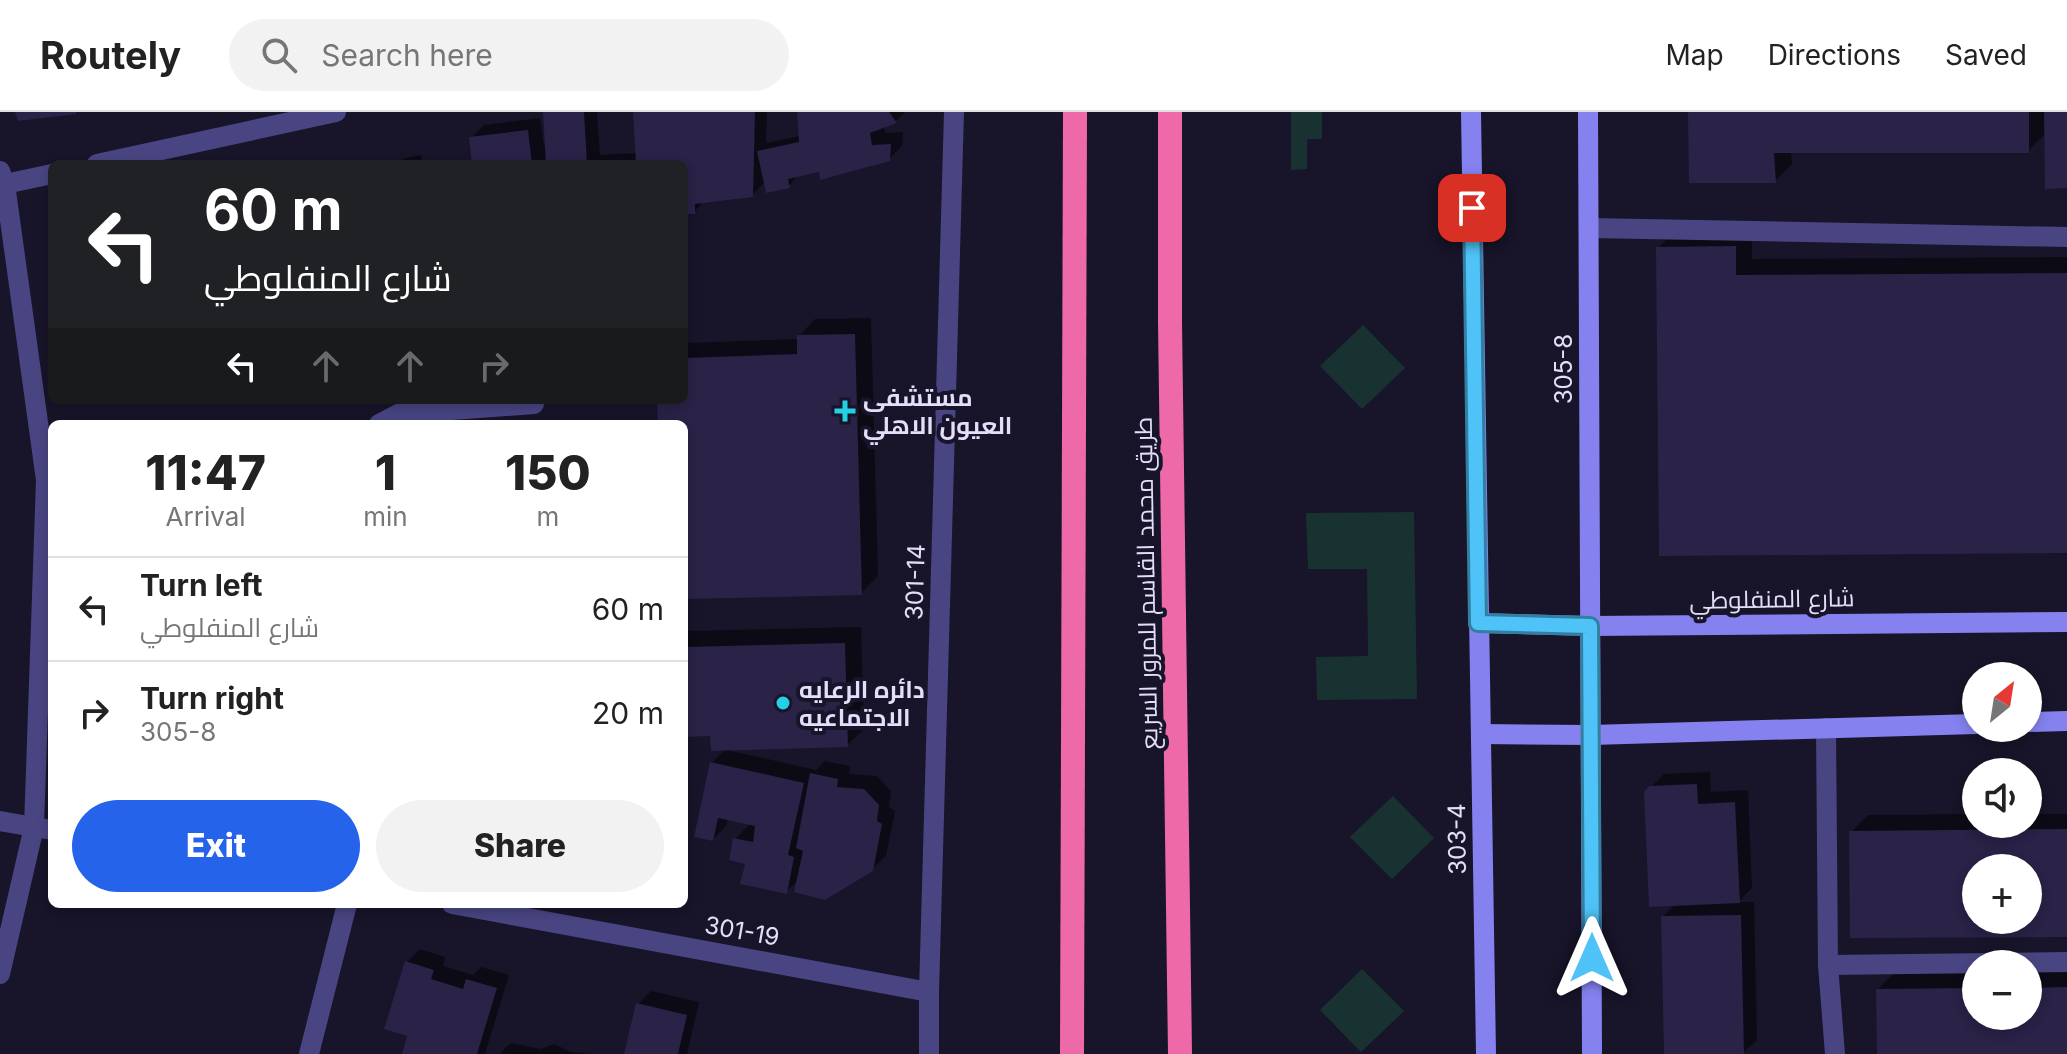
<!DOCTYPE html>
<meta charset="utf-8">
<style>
:root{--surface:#fff;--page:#f2f2f2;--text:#222;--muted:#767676;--line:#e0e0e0;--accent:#2563eb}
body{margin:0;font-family:Inter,Cairo,sans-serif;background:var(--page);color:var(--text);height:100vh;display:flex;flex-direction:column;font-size:30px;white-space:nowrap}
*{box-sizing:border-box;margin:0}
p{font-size:26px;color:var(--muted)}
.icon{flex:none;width:44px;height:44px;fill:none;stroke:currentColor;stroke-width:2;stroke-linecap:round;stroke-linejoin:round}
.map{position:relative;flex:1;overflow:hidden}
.details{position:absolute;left:48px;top:308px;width:640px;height:488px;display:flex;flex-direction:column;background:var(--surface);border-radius:12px;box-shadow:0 4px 12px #0003}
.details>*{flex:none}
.guide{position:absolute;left:48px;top:48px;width:640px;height:244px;border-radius:12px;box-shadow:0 4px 12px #0003;background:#202124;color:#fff;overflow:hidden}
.needle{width:52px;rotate:30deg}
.tools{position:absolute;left:1962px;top:550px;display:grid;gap:16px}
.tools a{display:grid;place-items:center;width:80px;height:80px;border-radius:50%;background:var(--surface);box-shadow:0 4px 12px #0003;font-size:40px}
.pin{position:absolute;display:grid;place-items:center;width:68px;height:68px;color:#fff;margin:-34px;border-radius:16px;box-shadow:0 4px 12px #0006}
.me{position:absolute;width:88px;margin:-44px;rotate:0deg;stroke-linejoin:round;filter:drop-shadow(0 0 6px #0008)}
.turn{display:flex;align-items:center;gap:28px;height:168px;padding:0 24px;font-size:36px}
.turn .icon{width:104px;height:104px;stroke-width:2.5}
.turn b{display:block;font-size:56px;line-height:68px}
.lanes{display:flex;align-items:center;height:76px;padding:0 24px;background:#0003;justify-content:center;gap:40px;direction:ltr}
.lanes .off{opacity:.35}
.eta{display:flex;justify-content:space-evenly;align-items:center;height:136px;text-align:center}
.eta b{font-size:48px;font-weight:800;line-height:56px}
.primary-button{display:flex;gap:16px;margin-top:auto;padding:16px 24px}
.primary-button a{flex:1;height:92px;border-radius:48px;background:var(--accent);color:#fff;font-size:32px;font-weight:800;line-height:92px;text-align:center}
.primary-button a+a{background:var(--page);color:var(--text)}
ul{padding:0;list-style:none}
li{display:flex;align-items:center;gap:24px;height:104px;padding:0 24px;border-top:2px solid var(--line)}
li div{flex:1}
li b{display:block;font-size:30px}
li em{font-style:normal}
header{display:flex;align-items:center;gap:48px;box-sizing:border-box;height:112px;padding:0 40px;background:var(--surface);border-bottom:2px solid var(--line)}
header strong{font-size:38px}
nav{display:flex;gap:44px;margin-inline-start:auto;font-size:28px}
.search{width:560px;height:72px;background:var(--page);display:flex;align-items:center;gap:20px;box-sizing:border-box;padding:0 28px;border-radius:44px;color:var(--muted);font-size:30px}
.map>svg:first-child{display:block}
</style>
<header>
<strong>Routely</strong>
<div class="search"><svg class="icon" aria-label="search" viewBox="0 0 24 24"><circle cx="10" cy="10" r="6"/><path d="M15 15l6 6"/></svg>Search here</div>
<nav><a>Map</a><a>Directions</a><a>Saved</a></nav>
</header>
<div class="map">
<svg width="2067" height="942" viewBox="0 0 2067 942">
<rect width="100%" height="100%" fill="#181429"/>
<g fill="#183231">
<polygon points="1291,0 1322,0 1322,27 1307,27 1307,57 1291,58"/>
<polygon points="1363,213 1405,256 1362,297 1320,254"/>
<polygon points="1414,400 1417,587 1317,588 1316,545 1368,544 1367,457 1308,457 1306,401"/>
<polygon points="1393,684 1434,726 1392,767 1350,725"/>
<polygon points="1362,857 1404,899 1361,940 1320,898"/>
</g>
<g fill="#0007" fill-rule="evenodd">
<polygon points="545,0 597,0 600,43 638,41 635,0 767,0 766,31 800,24 799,0 905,0 895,10 884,14 885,21 903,20 902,34 889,47 798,63 789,74 766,69 752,83 705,88 694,100 684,100 684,52 469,52 474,48 471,26 484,13 540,6 544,33 547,33"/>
<polygon points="1690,0 2067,0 2067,74 2046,21 2028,39 1791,39 1792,52 1775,69"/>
<polygon points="421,43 423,52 394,52 405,46"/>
<polygon points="1752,118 1752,147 2067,145 2067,439 1658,136 1675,119"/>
<polygon points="871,206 878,464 861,481 684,485 684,312 660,312 659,288 684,288 684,231 799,227 799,224 815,207"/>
<polygon points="861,515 864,617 847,633 727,638 816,658 825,649 850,654 849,662 877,664 891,679 889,695 895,699 886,744 872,757 799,767 786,780 747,750 735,727 751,711 728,706 726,714 713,727 712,651 726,636 712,622 687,625 684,628 684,519"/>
<polygon points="1710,660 1711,680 1748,678 1752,776 1738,790 1754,790 1757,928 1743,941 1666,942 1663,804 1676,792 1646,680 1664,662"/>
<path d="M 1976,702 L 1976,712 L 2028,712 L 2028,702 L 2067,702 L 2067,823 L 1852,824 L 1851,720 L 1868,703 ZM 1976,756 L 2028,756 L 2028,808 L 1976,808 Z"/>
<polygon points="420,837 445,845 443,854 473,863 481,855 509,863 485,942 407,942 410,923 407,850"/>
<polygon points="1976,860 1976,904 2028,904 2028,860 2067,860 2067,942 1879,942 1878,877 1894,861"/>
<polygon points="651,879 699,890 687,942 626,942 638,892"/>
<polygon points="511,931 541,937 554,932 571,940 591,942 499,942"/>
</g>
<g fill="#2a2247" fill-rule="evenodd">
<polygon points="15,0 76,0 76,2 18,9"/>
<polygon points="543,0 584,0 587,52 546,52"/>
<polygon points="633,0 755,0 753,85 695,92 695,102 684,102 684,52 636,52"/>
<polygon points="797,0 889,0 897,11 870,21 872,33 891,32 890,49 820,68 819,60 788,67 790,76 766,81 757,39 799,30"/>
<polygon points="1688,0 2029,0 2029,41 1774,41 1776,71 1689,71"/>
<polygon points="2044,0 2067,0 2067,76 2045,77"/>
<polygon points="528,18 532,52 472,52 469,25"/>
<polygon points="1736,134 1736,163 2067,161 2067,441 1659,444 1656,135"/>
<polygon points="855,222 862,483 684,487 684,312 658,312 657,288 684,288 684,246 797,242 797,223"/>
<polygon points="845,531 848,635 711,639 710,624 684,625 684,535"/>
<polygon points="710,650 804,671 788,743 794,745 787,782 740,772 745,752 729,748 733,726 753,730 755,714 718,706 713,729 694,725"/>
<polygon points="810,661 838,667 837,675 864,677 879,693 877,709 882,712 873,759 825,788 794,780 803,739 796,736"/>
<polygon points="1697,672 1698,692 1735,690 1740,791 1649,795 1644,680 1649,674"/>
<path d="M 2067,717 L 2067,825 L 1850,826 L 1849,719 ZM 1976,756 L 2028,756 L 2028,808 L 1976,808 Z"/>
<polygon points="1741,803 1744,942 1664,942 1661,804"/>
<polygon points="405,849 434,858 431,867 463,877 466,867 497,876 477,942 402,942 407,924 384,917"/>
<polygon points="2067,875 2067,942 1877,942 1876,877 1976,876 1976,904 2028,904 2028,876"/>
<polygon points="636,891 687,903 678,942 624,942"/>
</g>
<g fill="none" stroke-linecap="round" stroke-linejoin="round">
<g stroke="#484582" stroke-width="20">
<polyline points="1589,116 2067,125"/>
<polyline points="379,312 398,302 534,292"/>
<polyline points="1826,616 1828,853 1835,942"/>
<polyline points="1828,853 2067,850"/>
</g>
<g stroke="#484582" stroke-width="20">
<polyline points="97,52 336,0"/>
<polyline points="0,59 5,72 46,368 34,715 0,862"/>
<polyline points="5,72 52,62"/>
<polyline points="0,709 52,718"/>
<polyline points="452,792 929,880"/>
<polyline points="309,942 347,792"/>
<polyline points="929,942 929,880 954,0"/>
</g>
<g stroke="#8582f0" stroke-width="20">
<polyline points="1471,0 1486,942"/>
<polyline points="1588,0 1592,942"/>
<polyline points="1478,511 1590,514 2067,510"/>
<polyline points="2028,610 2067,609"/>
<polyline points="1482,622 1591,623 1976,612"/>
</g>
<g stroke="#ed69a7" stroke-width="24">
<polyline points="1170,0 1170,210 1180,942"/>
<polyline points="1072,942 1075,0"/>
</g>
</g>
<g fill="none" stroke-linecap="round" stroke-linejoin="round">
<g stroke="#337fa1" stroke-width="20">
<polyline id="route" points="1472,96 1478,511 1590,514 1592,846"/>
</g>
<use href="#route" stroke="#4fc3f7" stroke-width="14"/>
</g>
<g fill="#23d0e4" stroke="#181429" stroke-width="3">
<path d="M841 287h8v8h8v8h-8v8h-8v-8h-8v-8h8z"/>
<circle cx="783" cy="591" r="8"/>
</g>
<g text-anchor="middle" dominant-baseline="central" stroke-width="8" stroke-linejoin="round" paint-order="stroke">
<g font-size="24" fill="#e3dffb" stroke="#181429">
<text transform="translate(1563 257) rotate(-90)">305-8</text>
<text transform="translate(915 470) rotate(-88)">301-14</text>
<text transform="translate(1146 471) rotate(-91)">طريق محمد القاسم للمرور السريع</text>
<text transform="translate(1772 487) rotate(-1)">شارع المنفلوطي</text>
<text transform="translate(1457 727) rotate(-91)">303-4</text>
<text transform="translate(742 819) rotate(10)">301-19</text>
</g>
<g font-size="24" font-weight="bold" fill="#e3dffb" stroke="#181429" text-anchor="start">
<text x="863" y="285">مستشفى<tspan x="863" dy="28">العيون الاهلي</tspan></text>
<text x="799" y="577">دائره الرعايه<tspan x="799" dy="28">الاجتماعيه</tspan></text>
</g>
</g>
</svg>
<div class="tools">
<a><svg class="needle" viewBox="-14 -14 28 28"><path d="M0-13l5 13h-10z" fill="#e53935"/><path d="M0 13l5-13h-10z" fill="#767676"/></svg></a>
<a><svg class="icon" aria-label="sound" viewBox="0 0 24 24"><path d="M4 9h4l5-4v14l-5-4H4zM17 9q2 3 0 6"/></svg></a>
<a>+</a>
<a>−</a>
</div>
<div class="pin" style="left:1472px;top:96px;background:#d93025"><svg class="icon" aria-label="arrive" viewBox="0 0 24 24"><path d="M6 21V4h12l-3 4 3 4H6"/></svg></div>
<svg class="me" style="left:1592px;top:846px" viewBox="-20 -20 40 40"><path d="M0-17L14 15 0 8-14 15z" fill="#4fc3f7" stroke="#fff" stroke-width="4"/></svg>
<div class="guide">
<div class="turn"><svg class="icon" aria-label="left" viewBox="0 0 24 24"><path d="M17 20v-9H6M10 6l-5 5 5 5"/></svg><div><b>60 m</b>شارع المنفلوطي</div></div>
<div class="lanes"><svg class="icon" aria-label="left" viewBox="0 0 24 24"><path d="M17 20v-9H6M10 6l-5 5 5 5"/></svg><svg class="icon off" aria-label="ahead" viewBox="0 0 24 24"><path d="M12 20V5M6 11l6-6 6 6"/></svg><svg class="icon off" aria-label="ahead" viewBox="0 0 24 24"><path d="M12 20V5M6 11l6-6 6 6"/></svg><svg class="icon off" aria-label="right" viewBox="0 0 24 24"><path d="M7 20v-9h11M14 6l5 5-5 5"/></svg></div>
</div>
<section class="details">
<div class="eta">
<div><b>11:47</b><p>Arrival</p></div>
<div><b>1</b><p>min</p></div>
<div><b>150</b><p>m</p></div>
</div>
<ul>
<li><svg class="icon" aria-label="left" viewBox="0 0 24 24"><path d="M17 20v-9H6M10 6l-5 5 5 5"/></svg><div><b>Turn left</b><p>شارع المنفلوطي</p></div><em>60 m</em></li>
<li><svg class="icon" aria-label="right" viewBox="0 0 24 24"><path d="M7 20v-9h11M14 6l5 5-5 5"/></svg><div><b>Turn right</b><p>305-8</p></div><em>20 m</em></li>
</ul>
<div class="primary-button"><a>Exit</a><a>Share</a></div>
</section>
</div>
